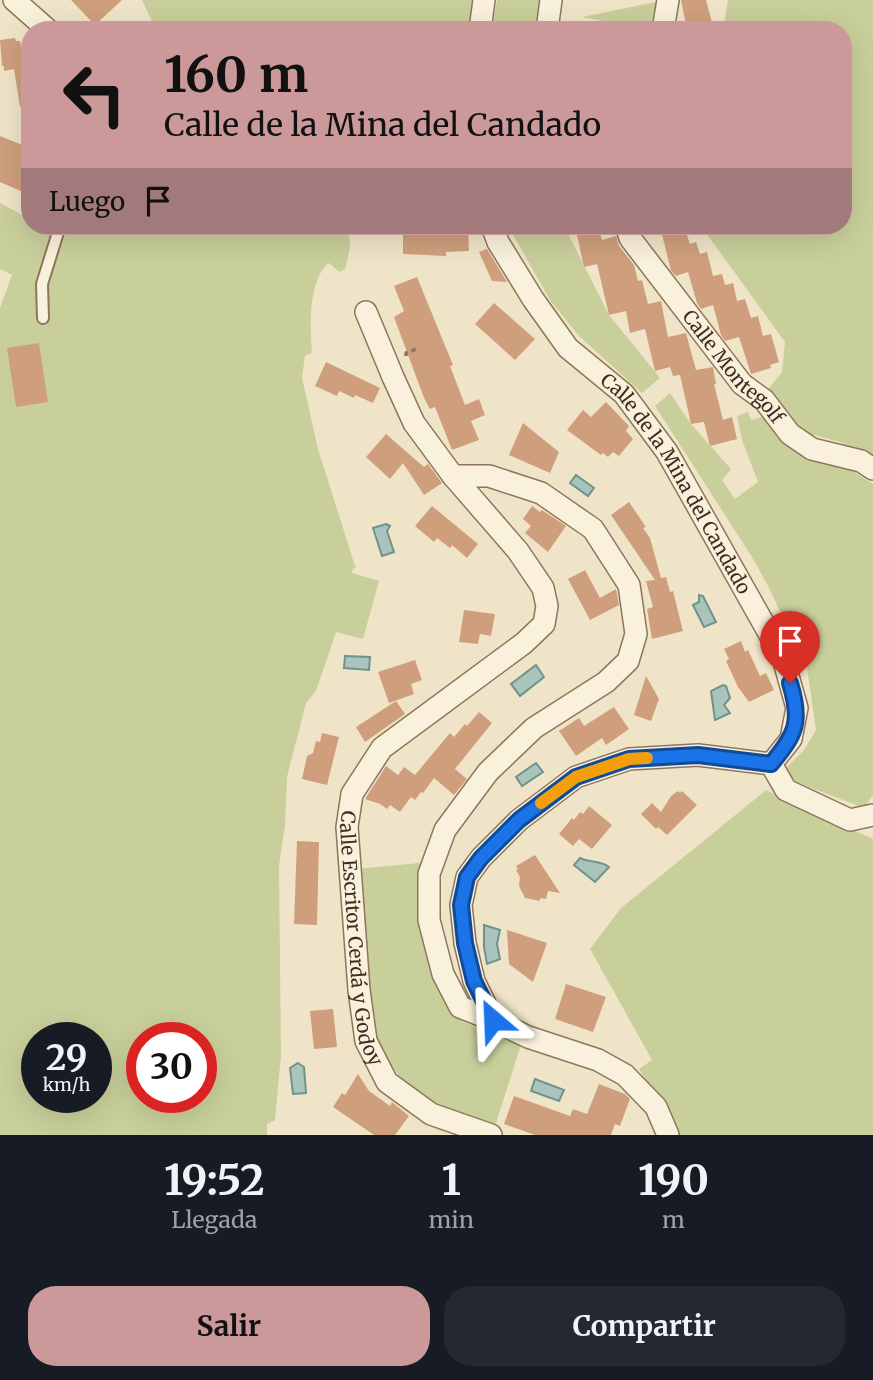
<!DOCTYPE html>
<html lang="es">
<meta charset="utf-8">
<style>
:root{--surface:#171b24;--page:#242831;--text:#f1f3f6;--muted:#9ea1a6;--accent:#cc999b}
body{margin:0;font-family:Merriweather,serif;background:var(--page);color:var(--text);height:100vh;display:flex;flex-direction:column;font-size:26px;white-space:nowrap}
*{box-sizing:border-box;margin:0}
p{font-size:23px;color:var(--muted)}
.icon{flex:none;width:38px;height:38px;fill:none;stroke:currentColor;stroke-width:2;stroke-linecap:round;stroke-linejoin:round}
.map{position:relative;height:1135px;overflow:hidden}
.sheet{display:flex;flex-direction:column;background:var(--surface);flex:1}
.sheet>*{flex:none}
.guide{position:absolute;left:21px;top:21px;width:831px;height:214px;border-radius:28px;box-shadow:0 7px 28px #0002;background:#cc999b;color:#111;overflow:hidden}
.speed{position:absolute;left:21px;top:1022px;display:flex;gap:14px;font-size:35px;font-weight:700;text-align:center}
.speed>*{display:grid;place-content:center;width:91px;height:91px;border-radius:50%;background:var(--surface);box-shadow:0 7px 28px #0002;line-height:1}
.speed small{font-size:18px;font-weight:400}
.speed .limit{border:10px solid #d22;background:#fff;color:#111}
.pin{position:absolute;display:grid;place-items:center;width:60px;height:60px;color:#fff;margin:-72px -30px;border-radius:50% 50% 50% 0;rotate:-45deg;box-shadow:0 0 7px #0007}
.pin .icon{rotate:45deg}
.me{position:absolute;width:77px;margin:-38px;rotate:334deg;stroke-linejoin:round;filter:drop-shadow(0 0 5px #0008)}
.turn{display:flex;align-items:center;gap:24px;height:147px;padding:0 28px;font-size:32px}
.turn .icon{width:91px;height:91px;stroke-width:2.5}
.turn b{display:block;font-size:49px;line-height:60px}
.then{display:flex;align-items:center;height:66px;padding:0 28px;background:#0003;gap:14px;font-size:26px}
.eta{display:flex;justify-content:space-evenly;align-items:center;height:119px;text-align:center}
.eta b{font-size:42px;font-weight:700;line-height:49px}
.action{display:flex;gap:14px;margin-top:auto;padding:14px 28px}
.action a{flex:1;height:80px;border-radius:28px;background:var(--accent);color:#111;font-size:28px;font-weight:700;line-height:80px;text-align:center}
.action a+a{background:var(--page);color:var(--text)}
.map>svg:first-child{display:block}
</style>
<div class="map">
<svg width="873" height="1135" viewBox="0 0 873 1135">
<rect width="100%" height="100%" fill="#f0e4c8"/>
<g fill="#c9cf9b" fill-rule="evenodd">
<polygon points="142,0 473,0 469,30 156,30"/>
<polygon points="497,0 543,0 540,30 492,30"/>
<polygon points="728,0 873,0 873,458 840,442 806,433 765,393 782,372 785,342 701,226 844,226 844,30 723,30"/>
<polygon points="656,2 651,30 608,27 608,22 582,17"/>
<path d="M 0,203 L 30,219 L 30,226 L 344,226 C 354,240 349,253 345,269 L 339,272 L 329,263 C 308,279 310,328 312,353 L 305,356 L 302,378 L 318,449 L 356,569 L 353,568 L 352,573 L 379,581 L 363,639 L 336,632 L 316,691 L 306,703 L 287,777 L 285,825 L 279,866 L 281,1055 L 275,1120 L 267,1124 L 267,1135 L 0,1135 L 0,308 L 12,275 L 0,269 ZM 37,1038 L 96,1038 L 96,1097 L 37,1097 ZM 142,1038 L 201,1038 L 201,1097 L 142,1097 Z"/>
<polygon points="508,226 564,226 609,315 660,378 642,393 578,335 550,300"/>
<polygon points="670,393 691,424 731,469 722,480 735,499 758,482 742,440 737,416 748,412 751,420 765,416 873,484 873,795 864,808 796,782 785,769 804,750 816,730 807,668 768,586 752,557 655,406"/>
<polygon points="766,790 873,839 873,1135 678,1135 674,1126 639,1069 652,1060 590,949 621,908"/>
<polygon points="419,863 424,864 451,1011 463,1022 521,1045 495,1126 423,1099 407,1087 379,1048 373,1030 357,869"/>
</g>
<g fill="#a9c4bc" stroke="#6f938a" stroke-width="2">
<polygon points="576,475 594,488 588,496 570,483"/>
<polygon points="386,524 390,526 387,531 394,552 382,556 373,528"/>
<polygon points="699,595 703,596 716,622 704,627 693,605 699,602"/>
<polygon points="345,656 370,657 369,670 344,668"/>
<polygon points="536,665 544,677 520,696 511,684"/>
<polygon points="723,685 726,686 730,698 724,705 730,713 715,720 711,691"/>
<polygon points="536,763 543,772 522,786 516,777"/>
<path d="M 580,858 C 590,863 600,860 609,867 L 595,882 L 574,865 Z"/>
<polygon points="484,925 500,930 497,944 500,959 487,964 484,947"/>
<polygon points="298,1063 304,1067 306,1093 293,1094 290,1068"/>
<polygon points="535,1079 564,1090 559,1101 531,1091"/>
</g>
<g fill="#cf9f7d">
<polygon points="71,0 122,0 95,25"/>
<polygon points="681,0 706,0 714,30 687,30"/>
<polygon points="15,38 16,41 20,41 21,46 23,46 24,54 30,54 30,106 20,107 14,69 4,71 4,66 2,66 0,40"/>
<polygon points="0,136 25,146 21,155 30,159 30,178 23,192 0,182"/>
<polygon points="403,226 468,226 469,251 446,252 446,256 403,254"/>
<polygon points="575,226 598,226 602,240 616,236 619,246 634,265 638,281 642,280 648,304 661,301 668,337 686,333 696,370 713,367 716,384 714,384 723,420 732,417 737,439 710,446 704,422 691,424 680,375 673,376 670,367 655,371 645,329 630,333 626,311 609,315 597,264 584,267"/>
<polygon points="660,226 684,226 690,244 696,242 700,254 707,252 713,276 722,274 725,285 733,283 737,301 745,299 751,318 758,316 763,336 771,334 779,362 770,365 771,368 751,374 739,337 725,341 721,335 713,305 701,309 697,303 688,272 676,276 671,271"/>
<polygon points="487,249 507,282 492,281 479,252"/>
<polygon points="417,277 453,365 450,366 465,405 479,399 485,415 471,421 479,440 452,450 435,407 430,409 424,398 394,317 404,311 394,286"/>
<polygon points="494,303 535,339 515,360 475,324"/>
<polygon points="39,343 48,402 16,407 7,348"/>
<polygon points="326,362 380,388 373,403 355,395 354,398 339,391 337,396 315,386"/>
<polygon points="606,402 629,426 626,431 633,439 619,456 613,452 608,457 603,453 601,455 567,430 583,410 591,417"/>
<polygon points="523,423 559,452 550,473 509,455"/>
<polygon points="386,434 424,467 428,464 442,483 424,495 403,463 390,479 366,457"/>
<polygon points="629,502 646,527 643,528 650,538 661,578 666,577 670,592 673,591 683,631 652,639 647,609 653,607 646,581 655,580 611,515"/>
<polygon points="432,506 478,544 467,558 452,545 450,548 437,538 434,542 415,526"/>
<polygon points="532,506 540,512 542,510 566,526 548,552 525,533 531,526 523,519"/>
<polygon points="585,570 600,598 616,589 619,605 590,620 568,579"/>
<polygon points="464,610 495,614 491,636 480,634 478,644 459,642"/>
<polygon points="741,641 745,652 748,650 760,676 766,673 774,690 749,702 738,687 726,661 729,659 724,649"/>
<polygon points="415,660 422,680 411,684 414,694 389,703 378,672"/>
<polygon points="646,676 659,699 651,721 634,715"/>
<polygon points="396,701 405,714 365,742 356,727"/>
<polygon points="614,707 629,729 606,745 602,738 576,756 559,731 579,718 584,726"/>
<polygon points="479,712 492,723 455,769 467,779 454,795 434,778 423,793 421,792 415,800 411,797 400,812 390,805 387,809 380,804 365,799 386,766 398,775 404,767 415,775 450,733 454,737 465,724 467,726"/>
<polygon points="322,733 339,737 327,785 302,779 307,756 313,753 316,741 320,742"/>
<polygon points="678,791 680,793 682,791 697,805 667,835 658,827 656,829 641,814 652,803 661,812 671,796"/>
<polygon points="589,806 612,825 592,849 579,839 573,846 559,834 572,818 574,820 580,812 583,814"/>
<polygon points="297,841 319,842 317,925 294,924"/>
<polygon points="535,855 560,893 548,891 546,899 540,898 540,901 525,898 519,886 520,877 516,870 518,869 516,866"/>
<polygon points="507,930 547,943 533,982 509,964"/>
<polygon points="566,984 606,997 593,1032 555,1019"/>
<polygon points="333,1009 337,1047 314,1049 310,1011"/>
<polygon points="358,1074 369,1091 390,1106 392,1102 409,1116 395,1135 374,1135 333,1107 342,1093 345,1095"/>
<polygon points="599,1084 625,1094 630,1099 620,1126 615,1124 611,1135 535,1135 504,1124 514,1096 570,1116 573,1109 587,1114"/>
</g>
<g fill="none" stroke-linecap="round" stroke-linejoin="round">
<g stroke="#8d765c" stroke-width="14">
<polyline id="lane" points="43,318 42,284 60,226"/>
</g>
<g stroke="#8d765c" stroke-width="24">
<g id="street">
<polyline points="14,0 48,30"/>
<polyline points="480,30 484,0"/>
<polyline points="547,30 551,0"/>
<polyline points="663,30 668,0"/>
<path id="s1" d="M 492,226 L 498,242 L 533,299 L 568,348 L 624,394 L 667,452 L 783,658 L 797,708 L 791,739 L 771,764 L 698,755 L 629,759 L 576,777 L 519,820 L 481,858 L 467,877 L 461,905 L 465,943 L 474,981 L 493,1020 L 528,1037 L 598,1060 L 625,1075 L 656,1107 L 668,1135"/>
<path id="s2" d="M 626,226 L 630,238 L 742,384 L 764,400 L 790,434 L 812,449 L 861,461 L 873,469"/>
<path id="s3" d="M 366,312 L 393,377 L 414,423 L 453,476 L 518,551 L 543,588 L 547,606 L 544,624 L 524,643 L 382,748 L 352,794 L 347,827 L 359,990 L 366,1041 L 387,1082 L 431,1114 L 491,1135"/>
<polyline points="453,476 489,476 541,493 593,529 629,585 636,634 628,661 606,682 534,728 488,772 445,830 429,874 429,920 443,974 460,1007 493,1020"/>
<polyline points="771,764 786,790 850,820 873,815"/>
</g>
</g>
<polyline stroke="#8d765c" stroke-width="3.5" stroke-dasharray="5 3.5" stroke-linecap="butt" points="406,356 406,353 419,348"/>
<use href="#lane" stroke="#faf1dc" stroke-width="10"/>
<use href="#street" stroke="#faf1dc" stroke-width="21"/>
</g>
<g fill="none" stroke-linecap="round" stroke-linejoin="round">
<g stroke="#114b97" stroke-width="18">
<path id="route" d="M 493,1020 L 474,981 L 465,943 L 461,905 L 467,877 L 481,858 L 519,820 L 576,777 L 629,759 L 698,755 L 771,764 C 796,734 802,722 790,683"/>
</g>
<use href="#route" stroke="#1a73e8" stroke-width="12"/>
<polyline stroke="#f59e0b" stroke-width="12" points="541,803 576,777 629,759 647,758"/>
</g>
<g text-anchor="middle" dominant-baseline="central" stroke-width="7" stroke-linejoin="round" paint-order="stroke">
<g font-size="19" fill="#3d2e20" stroke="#f7eed8">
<text stroke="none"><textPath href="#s2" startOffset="178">Calle Montegolf</textPath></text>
<text stroke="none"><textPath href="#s1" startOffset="320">Calle de la Mina del Candado</textPath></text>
<text stroke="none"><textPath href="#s3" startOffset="772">Calle Escritor Cerdá y Godoy</textPath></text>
</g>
</g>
</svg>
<div class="speed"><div>29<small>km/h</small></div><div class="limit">30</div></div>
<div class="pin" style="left:790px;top:683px;background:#d93025"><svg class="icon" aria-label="arrive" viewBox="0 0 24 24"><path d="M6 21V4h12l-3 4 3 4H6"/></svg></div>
<svg class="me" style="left:493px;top:1020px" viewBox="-20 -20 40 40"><path d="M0-17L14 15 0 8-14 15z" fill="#1a73e8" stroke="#fff" stroke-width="4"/></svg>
<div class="guide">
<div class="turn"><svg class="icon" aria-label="left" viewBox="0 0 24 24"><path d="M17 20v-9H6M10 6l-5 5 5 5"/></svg><div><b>160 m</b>Calle de la Mina del Candado</div></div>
<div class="then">Luego<svg class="icon" aria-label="arrive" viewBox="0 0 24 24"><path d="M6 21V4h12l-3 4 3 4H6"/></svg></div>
</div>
</div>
<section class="sheet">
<div class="eta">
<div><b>19:52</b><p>Llegada</p></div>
<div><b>1</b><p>min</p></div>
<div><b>190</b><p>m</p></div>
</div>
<div class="action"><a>Salir</a><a>Compartir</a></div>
</section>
